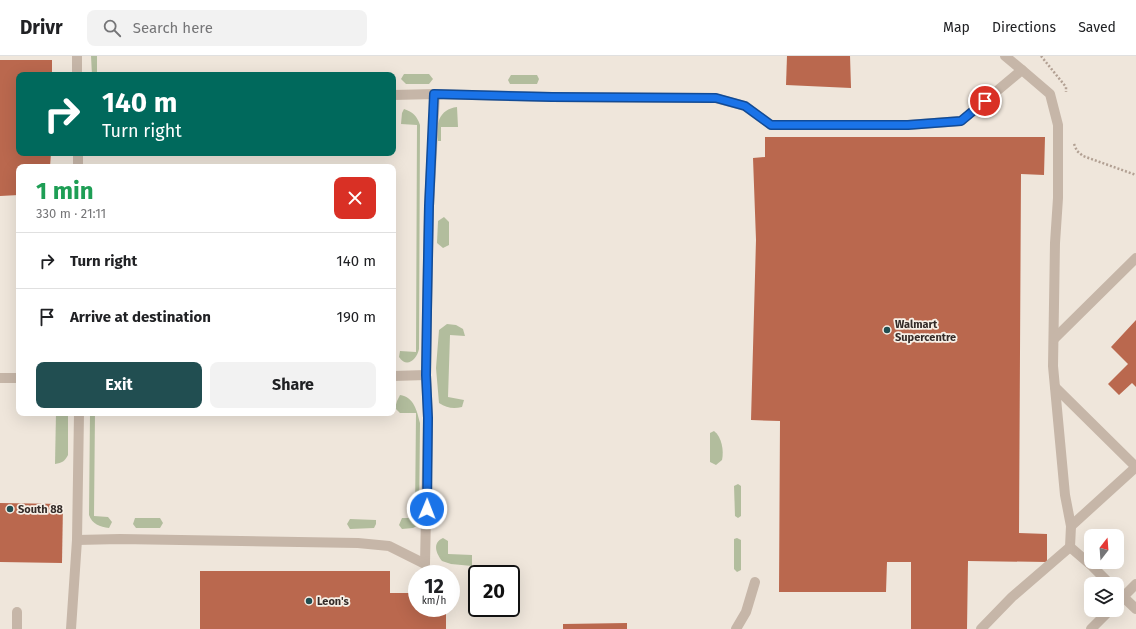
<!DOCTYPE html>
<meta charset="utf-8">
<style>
:root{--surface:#fff;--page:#f2f2f2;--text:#202124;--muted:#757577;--line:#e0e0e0;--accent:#214e51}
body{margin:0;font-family:"Fira Sans",sans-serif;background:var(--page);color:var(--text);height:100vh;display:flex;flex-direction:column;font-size:15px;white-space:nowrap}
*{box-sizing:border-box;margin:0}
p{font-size:13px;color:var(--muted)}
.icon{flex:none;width:22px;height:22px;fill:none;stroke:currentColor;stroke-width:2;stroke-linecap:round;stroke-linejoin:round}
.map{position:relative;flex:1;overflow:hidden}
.drawer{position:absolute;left:16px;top:108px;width:380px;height:252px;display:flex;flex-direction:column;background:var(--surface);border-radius:8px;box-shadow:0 4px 16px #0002}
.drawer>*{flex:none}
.banner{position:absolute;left:16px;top:16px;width:380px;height:84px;border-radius:8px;box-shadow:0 4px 16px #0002;background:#00695c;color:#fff;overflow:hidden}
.needle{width:26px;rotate:17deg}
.fabs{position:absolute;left:1084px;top:473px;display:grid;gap:8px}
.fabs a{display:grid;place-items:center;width:40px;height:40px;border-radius:8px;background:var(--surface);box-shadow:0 4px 16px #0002;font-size:20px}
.speed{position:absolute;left:408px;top:509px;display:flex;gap:8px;font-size:20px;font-weight:700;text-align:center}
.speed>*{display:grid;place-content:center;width:52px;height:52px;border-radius:50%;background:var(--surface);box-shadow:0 4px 16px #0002;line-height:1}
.speed small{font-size:10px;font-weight:400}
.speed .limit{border:2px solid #111;border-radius:6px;background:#fff;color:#111}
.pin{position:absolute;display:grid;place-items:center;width:34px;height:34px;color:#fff;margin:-17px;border:2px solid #fff;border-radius:50%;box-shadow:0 1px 4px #0007}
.me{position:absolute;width:44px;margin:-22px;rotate:1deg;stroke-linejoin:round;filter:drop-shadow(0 0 3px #0008)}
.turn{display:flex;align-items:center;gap:14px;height:84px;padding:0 20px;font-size:18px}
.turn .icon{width:52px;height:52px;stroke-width:2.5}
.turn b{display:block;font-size:28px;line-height:34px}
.round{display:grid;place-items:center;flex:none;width:42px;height:42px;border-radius:8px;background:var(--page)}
.overview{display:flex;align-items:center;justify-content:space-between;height:68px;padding:0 20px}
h1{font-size:24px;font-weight:700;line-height:30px;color:#1e9e55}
.action{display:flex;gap:8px;margin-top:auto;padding:8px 20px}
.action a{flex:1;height:46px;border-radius:8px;background:var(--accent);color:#fff;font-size:16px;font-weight:700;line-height:46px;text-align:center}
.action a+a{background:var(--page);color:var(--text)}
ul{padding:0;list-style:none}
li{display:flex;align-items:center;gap:12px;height:56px;padding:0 20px;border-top:1px solid var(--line)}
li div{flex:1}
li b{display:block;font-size:15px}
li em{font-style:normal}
header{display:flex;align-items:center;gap:24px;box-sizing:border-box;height:56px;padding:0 20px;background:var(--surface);border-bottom:1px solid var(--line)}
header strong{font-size:19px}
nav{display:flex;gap:22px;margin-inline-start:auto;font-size:14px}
.search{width:280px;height:36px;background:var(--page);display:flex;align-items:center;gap:10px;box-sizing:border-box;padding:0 14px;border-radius:8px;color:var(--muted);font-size:15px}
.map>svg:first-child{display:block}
</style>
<header>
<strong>Drivr</strong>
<div class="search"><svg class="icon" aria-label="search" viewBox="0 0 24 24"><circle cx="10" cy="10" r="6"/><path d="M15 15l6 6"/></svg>Search here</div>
<nav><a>Map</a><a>Directions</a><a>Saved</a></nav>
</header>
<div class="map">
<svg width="1136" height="573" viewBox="0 0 1136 573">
<rect width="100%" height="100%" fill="#efe6db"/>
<g fill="#b2bd9d">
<polygon points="91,0 97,0 97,17 112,17 112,19 92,19"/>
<polygon points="404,18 429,18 433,23 429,28 406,28 401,23"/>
<polygon points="511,19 537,19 539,23 537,28 510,28 508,24"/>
<path d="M 457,51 L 458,71 L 441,71 L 441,85 L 438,85 C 435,69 439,53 457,51 Z"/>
<path d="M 404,53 C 413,56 417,60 420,69 L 419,293 C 417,303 407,313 399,301 L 400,295 L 416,296 L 417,69 L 401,68 L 402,57 Z"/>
<polygon points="444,161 449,166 449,189 443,192 437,187 438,165"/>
<path d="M 447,268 L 456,269 L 463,273 L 465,280 L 450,279 L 448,341 L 464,344 L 462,351 C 453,353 447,352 439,347 L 436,312 L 439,274 Z"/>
<path d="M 400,339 C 414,341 417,355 420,367 L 419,464 L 417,470 L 413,472 L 402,473 L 399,469 L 402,462 L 415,462 L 416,357 L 400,357 L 395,352 L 397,345 Z"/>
<path d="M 56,357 L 68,357 L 68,399 C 65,405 62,407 55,408 Z"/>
<path d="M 90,357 L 95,357 L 94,460 L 108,461 L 112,466 L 109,472 C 100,471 92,468 89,459 Z"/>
<path d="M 714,375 C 722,381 724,395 722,404 L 716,409 L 710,406 L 710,377 Z"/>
<polygon points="738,428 741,430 741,460 738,462 735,460 734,430"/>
<polygon points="135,462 160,462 163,467 160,472 136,472 133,468"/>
<polygon points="350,463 376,464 376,468 374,472 350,473 347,468"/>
<path d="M 443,482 L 448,485 L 448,498 L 472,499 L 472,510 L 451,508 L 442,505 C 436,497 432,487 443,482 Z"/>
<polygon points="737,482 741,484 741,514 737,516 734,513 734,483"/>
</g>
<g fill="#ba684e">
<polygon points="787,0 850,0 851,32 786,29"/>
<polygon points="0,4 52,4 52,19 19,19 19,97 51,97 50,111 19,111 19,139 0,140"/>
<polygon points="765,81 1045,81 1044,119 1021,118 1019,477 1047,478 1047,506 968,505 967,573 911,573 911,506 887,506 886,536 779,536 780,365 751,364 756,184 753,102 765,101"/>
<polygon points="1136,264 1136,331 1132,327 1119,339 1108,328 1128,308 1111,291"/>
<polygon points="0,447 63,448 62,507 0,506"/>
<polygon points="200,515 390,515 390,537 417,537 417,552 446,552 446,573 200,573"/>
<polygon points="627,567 627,573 563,573 563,568"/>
</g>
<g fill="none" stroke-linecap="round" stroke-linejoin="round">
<g stroke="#b2a093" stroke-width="2.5" stroke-dasharray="2 2" stroke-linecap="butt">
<polyline points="1041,0 1066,31 1066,36"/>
<polyline points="1074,88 1077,95 1083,100 1136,119"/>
</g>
<g stroke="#c6b6a8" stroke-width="10">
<polyline points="77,0 77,19"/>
<polyline points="1005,0 1022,14"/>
<polyline points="393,39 435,38 552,41 715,42 745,50 771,69 907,69 961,65 1022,14 1050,38 1058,69 1058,142 1055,187 1053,310 1065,439 1071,470 1070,491 1092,510 1110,528"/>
<polyline points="78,97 78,111"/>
<polyline points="1054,283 1136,202"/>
<polyline points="393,320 426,319"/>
<polyline points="0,322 19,322"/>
<polyline points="1055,331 1136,411"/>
<polyline points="1071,470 1136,411"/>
<polyline points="77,484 120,483 358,487 389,490 425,508 428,362 426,319 427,255 429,150 435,38"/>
<polyline points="1117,535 1136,553"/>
<polyline points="1117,547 1136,528"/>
<polyline points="17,573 17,556"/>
<polyline points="71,573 77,484 79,357"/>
<polyline points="736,573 746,556 755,526"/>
<polyline points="981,573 1012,541 1070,491"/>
<polyline points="1091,573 1110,554"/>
</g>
</g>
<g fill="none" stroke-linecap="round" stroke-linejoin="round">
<g stroke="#114b97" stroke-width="10">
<polyline id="route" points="427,453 428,362 426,319 427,255 429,150 434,38 552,41 716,42 745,50 771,69 908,69 961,65 985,45"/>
</g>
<use href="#route" stroke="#1a73e8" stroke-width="7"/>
</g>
<g fill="#214e51" stroke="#f7f0e7" stroke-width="1.5">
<circle cx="887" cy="274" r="4"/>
<circle cx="10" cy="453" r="4"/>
<circle cx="309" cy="545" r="4"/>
</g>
<g text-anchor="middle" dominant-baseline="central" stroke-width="3.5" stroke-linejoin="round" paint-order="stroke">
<g font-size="11" font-weight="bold" fill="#342b28" stroke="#f7f0e7" text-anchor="start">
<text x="895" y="268">Walmart<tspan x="895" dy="13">Supercentre</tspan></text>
<text x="18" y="453">South 88</text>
<text x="317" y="545">Leon's</text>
</g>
</g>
</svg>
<div class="fabs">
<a><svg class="needle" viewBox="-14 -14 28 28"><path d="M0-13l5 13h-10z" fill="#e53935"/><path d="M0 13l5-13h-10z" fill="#757577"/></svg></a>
<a><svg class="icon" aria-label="layers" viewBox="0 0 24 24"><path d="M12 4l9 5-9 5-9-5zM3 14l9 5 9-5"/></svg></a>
</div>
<div class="speed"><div>12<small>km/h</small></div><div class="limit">20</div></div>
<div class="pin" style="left:985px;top:45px;background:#d93025"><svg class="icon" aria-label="arrive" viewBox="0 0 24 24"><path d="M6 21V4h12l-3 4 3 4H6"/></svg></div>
<svg class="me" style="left:427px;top:453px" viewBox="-20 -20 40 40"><circle r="17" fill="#1a73e8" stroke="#fff" stroke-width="3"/><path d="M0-11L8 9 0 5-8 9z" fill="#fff"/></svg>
<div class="banner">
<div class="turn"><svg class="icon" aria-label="right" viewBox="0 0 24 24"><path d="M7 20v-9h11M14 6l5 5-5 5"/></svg><div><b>140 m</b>Turn right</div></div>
</div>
<section class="drawer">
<div class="overview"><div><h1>1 min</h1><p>330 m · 21:11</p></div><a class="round" style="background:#d93025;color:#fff"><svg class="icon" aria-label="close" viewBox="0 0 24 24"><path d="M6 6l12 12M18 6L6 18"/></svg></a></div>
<ul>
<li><svg class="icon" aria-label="right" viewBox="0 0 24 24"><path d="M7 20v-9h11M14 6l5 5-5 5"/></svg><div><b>Turn right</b></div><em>140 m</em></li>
<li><svg class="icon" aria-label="arrive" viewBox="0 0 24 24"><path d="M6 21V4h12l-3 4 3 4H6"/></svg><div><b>Arrive at destination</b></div><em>190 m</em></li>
</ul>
<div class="action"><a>Exit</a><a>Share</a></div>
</section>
</div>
